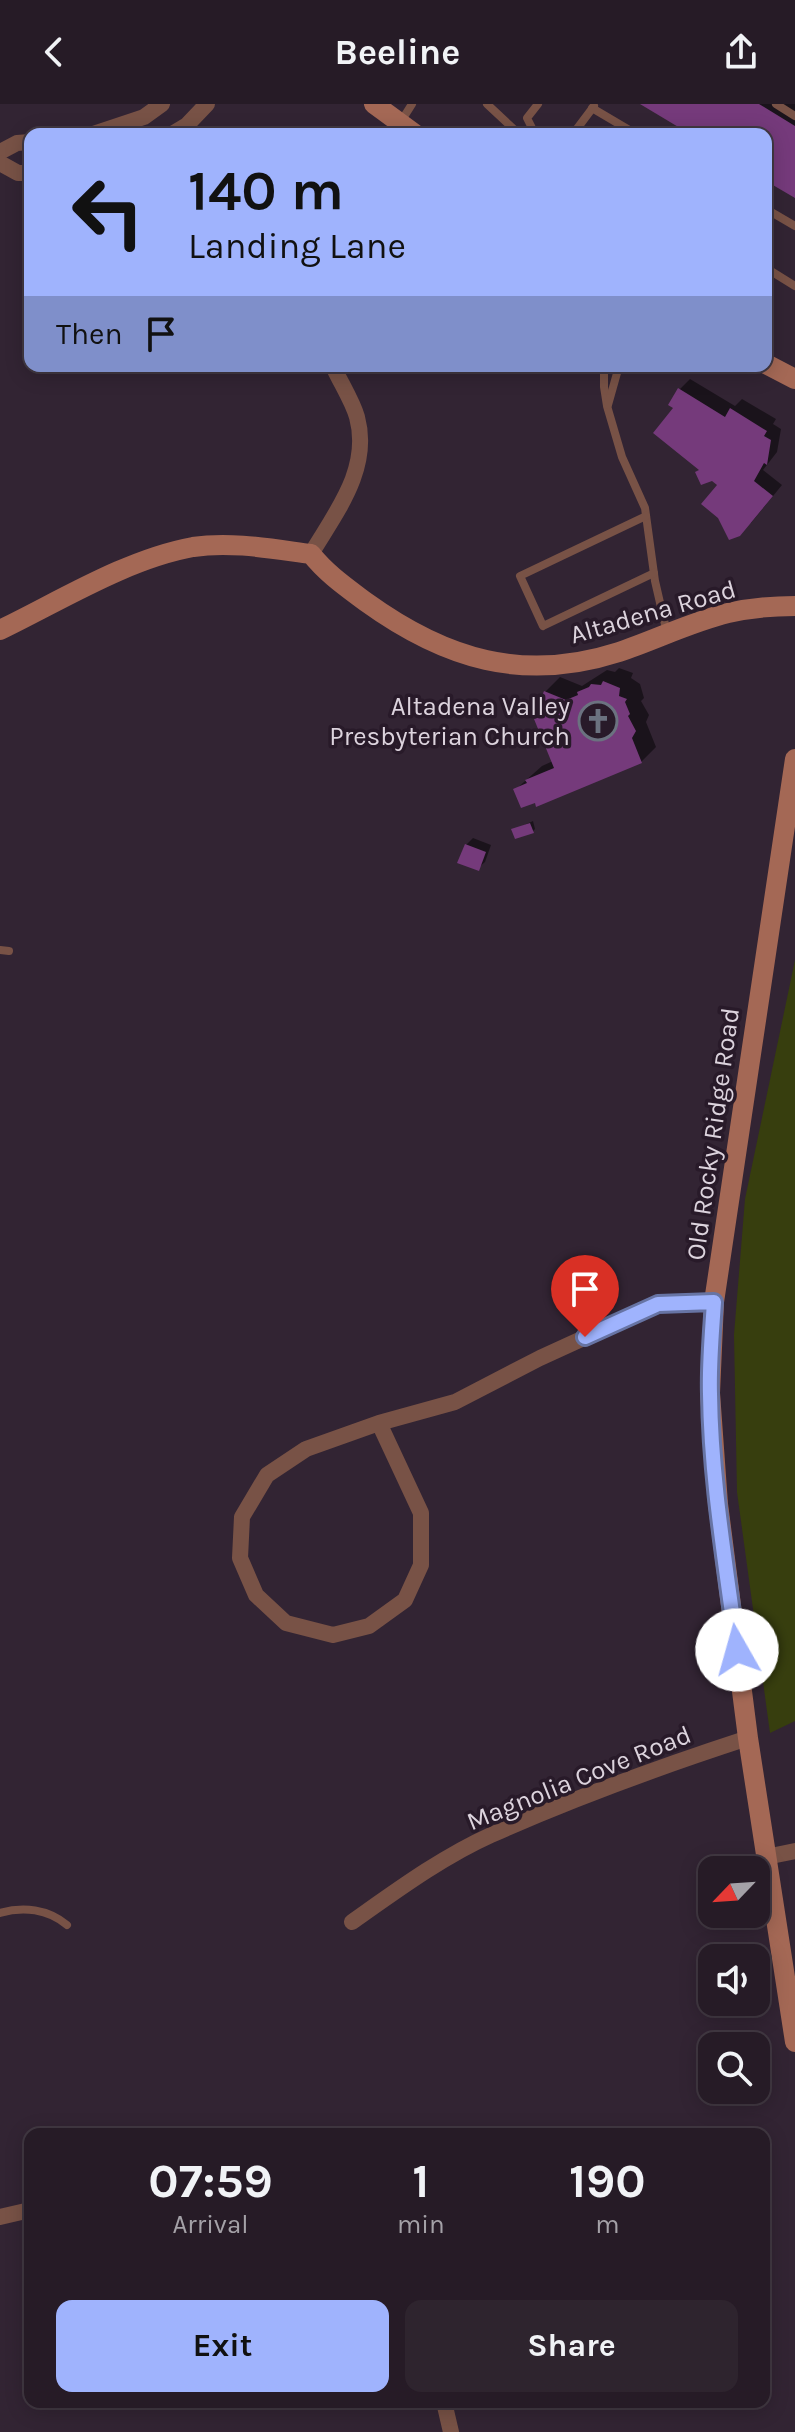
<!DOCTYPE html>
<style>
:root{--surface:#261b26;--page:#2e242e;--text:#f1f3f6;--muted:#a4a1a7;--line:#423943;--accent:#9fb3fd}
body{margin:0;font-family:Karla,sans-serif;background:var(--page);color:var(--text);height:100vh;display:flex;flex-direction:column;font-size:30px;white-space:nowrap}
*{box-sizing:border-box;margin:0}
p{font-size:26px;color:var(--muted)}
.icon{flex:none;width:44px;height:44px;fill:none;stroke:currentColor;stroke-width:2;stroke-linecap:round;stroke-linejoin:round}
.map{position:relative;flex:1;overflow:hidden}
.drawer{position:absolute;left:24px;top:2024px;width:746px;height:280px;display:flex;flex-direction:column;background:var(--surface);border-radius:16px;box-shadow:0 4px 20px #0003,0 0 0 2px var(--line)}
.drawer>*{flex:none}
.guide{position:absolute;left:24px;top:24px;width:748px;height:244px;border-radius:16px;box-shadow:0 4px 20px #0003,0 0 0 2px var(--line);background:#9fb3fd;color:#111;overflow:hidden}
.needle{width:52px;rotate:245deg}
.tools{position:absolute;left:698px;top:1752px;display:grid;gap:16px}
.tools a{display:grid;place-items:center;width:72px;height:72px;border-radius:16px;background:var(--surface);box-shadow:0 4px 20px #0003,0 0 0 2px var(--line);font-size:40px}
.pin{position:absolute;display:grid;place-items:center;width:68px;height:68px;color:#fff;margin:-82px -34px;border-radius:50% 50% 50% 0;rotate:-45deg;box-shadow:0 0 8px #0007}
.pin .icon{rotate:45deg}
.me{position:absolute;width:88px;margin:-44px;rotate:353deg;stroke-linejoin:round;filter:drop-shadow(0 0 6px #0008)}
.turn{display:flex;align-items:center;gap:28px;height:168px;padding:0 32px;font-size:36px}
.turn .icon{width:104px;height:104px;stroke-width:2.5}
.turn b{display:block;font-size:56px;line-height:68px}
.then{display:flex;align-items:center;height:76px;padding:0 32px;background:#0003;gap:16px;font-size:30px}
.eta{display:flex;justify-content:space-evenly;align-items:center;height:136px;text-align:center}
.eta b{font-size:48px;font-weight:700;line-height:56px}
.button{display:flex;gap:16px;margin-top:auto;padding:16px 32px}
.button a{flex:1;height:92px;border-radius:16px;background:var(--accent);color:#111;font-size:32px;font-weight:700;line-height:92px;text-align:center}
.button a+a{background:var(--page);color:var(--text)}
header{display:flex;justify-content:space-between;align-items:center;height:104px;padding:0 32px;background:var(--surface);font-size:36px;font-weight:700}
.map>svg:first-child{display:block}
</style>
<header><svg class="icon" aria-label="back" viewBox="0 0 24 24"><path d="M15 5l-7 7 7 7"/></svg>Beeline<svg class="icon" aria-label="share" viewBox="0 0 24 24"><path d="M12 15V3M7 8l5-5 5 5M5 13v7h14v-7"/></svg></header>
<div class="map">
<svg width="795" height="2328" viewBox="0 0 795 2328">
<rect width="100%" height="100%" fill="#322433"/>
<polygon fill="#373e0e" points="795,856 795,1617 770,1629 737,1388 734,1231 745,1095"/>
<g fill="#0007">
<polygon points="644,0 795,0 795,92 766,74 766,30 693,30"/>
<polygon points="690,275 735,302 742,295 776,315 773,320 781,325 777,348 763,366 782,381 751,419 720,380 701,365 676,303 680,285"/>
<polygon points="619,564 633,569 631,574 640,580 644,594 641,597 649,611 646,618 656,643 641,658 515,686 542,662 553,657 537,616 551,599 545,588 560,573 582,582 607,566 615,568"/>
<polygon points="533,717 535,725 533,727 514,726"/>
<polygon points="473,734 491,741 485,758 478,764 466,741"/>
</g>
<g fill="#753a7b">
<polygon points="640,0 759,0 795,22 795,94 766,77 766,30 690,30"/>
<polygon points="678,284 725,313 730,304 767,327 764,332 771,336 767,361 764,359 754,377 773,392 740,432 729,436 718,414 701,400 717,381 712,377 701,381 695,368 699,366 653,329 673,304 668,301"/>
<polygon points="603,577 620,584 619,592 627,595 625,598 630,610 628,612 636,627 632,634 642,659 536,703 535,699 521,704 513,685 527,679 525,676 554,664 534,615 540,613 539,608 554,602 555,607 560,605 540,597 544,587 566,596 578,591 577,588 589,583 591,580 601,581"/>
<polygon points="530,719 534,729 515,735 511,725"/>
<polygon points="465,740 486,748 479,767 457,759"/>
</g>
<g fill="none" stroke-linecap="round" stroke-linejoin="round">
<g stroke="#785246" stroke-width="8">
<polyline points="487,0 519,30"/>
<polyline points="776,0 795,12"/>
<polyline points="592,4 636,30"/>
<polyline points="400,19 412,0"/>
<polyline points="535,30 527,14 538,0"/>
<polyline points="573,30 594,2"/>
<polyline points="766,105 795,122"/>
<polyline points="766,164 795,182"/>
<polyline points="604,262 604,283 607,302 622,353 645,404 655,477 667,529"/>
<polyline points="608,301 619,262"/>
<polyline points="646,412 520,472 543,522 654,469"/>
<polyline points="0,846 9,847"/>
<path d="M 0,1809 C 23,1802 48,1805 67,1821"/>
</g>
<g stroke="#785246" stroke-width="16">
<polyline points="93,30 144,13 162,0"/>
<polyline points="172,30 187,21 207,0"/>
<polyline points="0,48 17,39 30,38"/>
<polyline points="0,59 18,69 30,69"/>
<path d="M 311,450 C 336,408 371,365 357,313 C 352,296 340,278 333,262"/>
<polyline points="379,1319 306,1345 267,1371 242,1413 240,1454 256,1491 286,1519 333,1531 369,1522 405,1496 421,1461 421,1409 379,1319 455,1298 540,1254 658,1200 714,1198"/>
<polyline points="766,1753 795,1747"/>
<path d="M 352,1818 C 396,1787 442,1753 491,1731 C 574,1694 662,1662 748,1634"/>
<polyline points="0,2113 30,2106"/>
<polyline points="444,2298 451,2328"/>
</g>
<g stroke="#a46855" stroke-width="20">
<polyline points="374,0 415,30"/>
<polyline points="766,260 795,275"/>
<path d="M 0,526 C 60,497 127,455 193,443 C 231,437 273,445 311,450 C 327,470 346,483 366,498 C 445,555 523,579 619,548 C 655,536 691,518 728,509 C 750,504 773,502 795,502"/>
<polyline points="795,655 714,1198 710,1289 718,1400 748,1634 795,1938"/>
</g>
</g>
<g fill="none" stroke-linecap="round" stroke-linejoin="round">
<g stroke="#6774a4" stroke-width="20">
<path id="route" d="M 585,1233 L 658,1200 L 714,1198 C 712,1229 709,1260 710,1290 C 711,1376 726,1461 737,1546"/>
</g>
<use href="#route" stroke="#9fb3fd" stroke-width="14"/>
</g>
<defs>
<g id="church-ring" transform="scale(2)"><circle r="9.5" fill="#281a29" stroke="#6b7280" stroke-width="1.5"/><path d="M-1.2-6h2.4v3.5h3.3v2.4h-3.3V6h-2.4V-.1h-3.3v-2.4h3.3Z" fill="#6b7280"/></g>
</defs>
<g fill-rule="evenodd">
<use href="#church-ring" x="598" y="617"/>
</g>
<g text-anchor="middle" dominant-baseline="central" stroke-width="7" stroke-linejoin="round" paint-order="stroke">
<g font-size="26" fill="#dcd3dd" stroke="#281a29">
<text transform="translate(653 508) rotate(-16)">Altadena Road</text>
<text transform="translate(713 1030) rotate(-82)">Old Rocky Ridge Road</text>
<text transform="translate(579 1674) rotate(-22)">Magnolia Cove Road</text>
</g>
<g font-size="26" fill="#dcd3dd" stroke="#281a29" text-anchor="end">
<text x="570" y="602">Altadena Valley<tspan x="570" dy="30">Presbyterian Church</tspan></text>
</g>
</g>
</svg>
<div class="tools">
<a><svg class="needle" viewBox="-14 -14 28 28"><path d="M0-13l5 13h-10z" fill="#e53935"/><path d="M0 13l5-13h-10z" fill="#a4a1a7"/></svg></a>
<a><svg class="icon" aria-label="sound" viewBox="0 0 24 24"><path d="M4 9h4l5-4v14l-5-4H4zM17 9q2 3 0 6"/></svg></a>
<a><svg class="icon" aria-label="search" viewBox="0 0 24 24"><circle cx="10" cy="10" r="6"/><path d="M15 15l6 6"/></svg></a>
</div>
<div class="pin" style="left:585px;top:1233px;background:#d93025"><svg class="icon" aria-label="arrive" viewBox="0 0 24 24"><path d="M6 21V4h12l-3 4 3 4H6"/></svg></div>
<svg class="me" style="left:737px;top:1546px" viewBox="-20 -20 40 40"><circle r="19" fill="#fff"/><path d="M0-13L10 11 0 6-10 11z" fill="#9fb3fd"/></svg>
<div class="guide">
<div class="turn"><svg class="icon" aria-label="left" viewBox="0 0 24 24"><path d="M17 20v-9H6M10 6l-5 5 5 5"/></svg><div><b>140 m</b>Landing Lane</div></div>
<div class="then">Then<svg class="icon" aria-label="arrive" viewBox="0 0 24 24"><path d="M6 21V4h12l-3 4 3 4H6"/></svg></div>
</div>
<section class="drawer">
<div class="eta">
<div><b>07:59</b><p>Arrival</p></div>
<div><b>1</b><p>min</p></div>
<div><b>190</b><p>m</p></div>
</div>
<div class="button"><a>Exit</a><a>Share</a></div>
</section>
</div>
